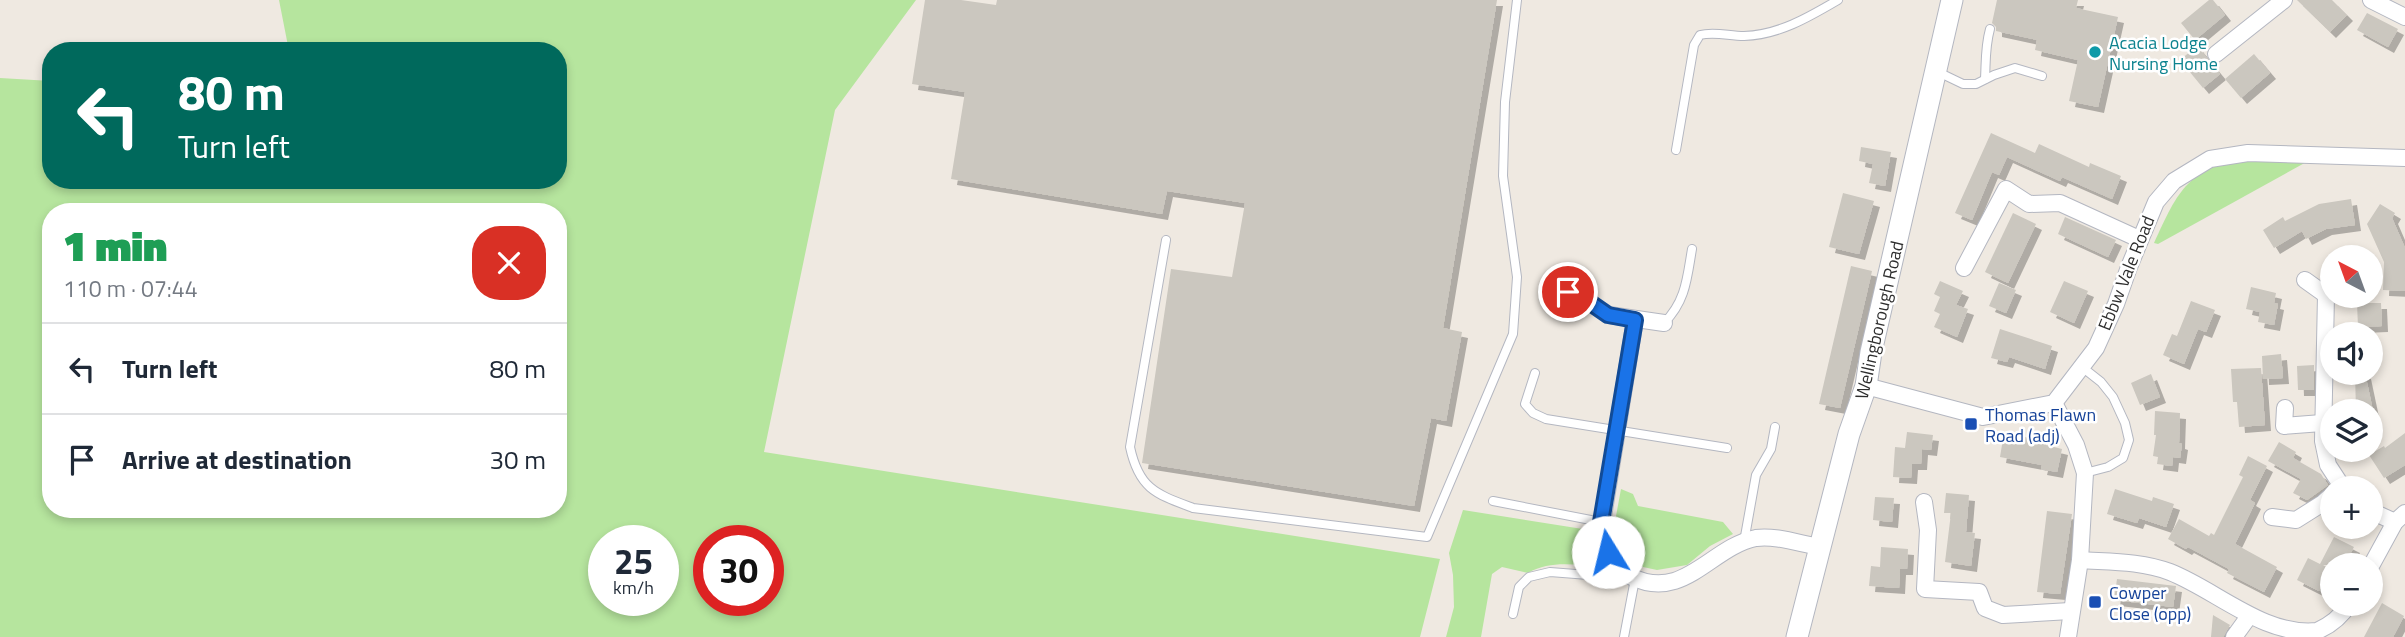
<!DOCTYPE html>
<meta charset="utf-8">
<style>
:root{--surface:#fff;--page:#f6f6f7;--text:#1f2937;--muted:#747a83;--line:#e0e1e3}
body{margin:0;font-family:"Titillium Web",sans-serif;background:var(--page);color:var(--text);height:100vh;display:flex;flex-direction:column;font-size:26px;white-space:nowrap}
*{box-sizing:border-box;margin:0}
p{font-size:23px;color:var(--muted)}
.icon{flex:none;width:38px;height:38px;fill:none;stroke:currentColor;stroke-width:2;stroke-linecap:round;stroke-linejoin:round}
.map{position:relative;flex:1;overflow:hidden}
.drawer{position:absolute;left:42px;top:203px;width:525px;height:315px;display:flex;flex-direction:column;background:var(--surface);border-radius:28px;box-shadow:0 4px 10px #0003}
.drawer>*{flex:none}
.guide{position:absolute;left:42px;top:42px;width:525px;height:147px;border-radius:28px;box-shadow:0 4px 10px #0003;background:#00695c;color:#fff;overflow:hidden}
.needle{width:46px;rotate:319deg}
.fabs{position:absolute;left:2320px;top:245px;display:grid;gap:14px}
.fabs a{display:grid;place-items:center;width:63px;height:63px;border-radius:50%;background:var(--surface);box-shadow:0 4px 10px #0003;font-size:35px}
.speed{position:absolute;left:588px;top:525px;display:flex;gap:14px;font-size:35px;font-weight:700;text-align:center}
.speed>*{display:grid;place-content:center;width:91px;height:91px;border-radius:50%;background:var(--surface);box-shadow:0 4px 10px #0003;line-height:1}
.speed small{font-size:18px;font-weight:400}
.speed .limit{border:10px solid #d22;background:#fff;color:#111}
.pin{position:absolute;display:grid;place-items:center;width:60px;height:60px;color:#fff;margin:-30px;border:4px solid #fff;border-radius:50%;box-shadow:0 2px 7px #0007}
.me{position:absolute;width:77px;margin:-38px;rotate:351deg;stroke-linejoin:round;filter:drop-shadow(0 0 5px #0008)}
.turn{display:flex;align-items:center;gap:24px;height:147px;padding:0 21px;font-size:32px}
.turn .icon{width:91px;height:91px;stroke-width:2.5}
.turn b{display:block;font-size:49px;line-height:60px}
.round{display:grid;place-items:center;flex:none;width:74px;height:74px;border-radius:28px;background:var(--page)}
.headline{display:flex;align-items:center;justify-content:space-between;height:119px;padding:0 21px}
h1{font-size:42px;font-weight:800;line-height:52px;color:#1e9e55}
ul{padding:0;list-style:none}
li{display:flex;align-items:center;gap:21px;height:91px;padding:0 21px;border-top:2px solid var(--line)}
li div{flex:1}
li b{display:block;font-size:26px}
li em{font-style:normal}
.map>svg:first-child{display:block}
</style>
<div class="map">
<svg width="2405" height="637" viewBox="0 0 2405 637">
<defs>
<filter id="shadow"><feDropShadow dx="6" dy="6" stdDeviation="0" flood-color="#0004"/></filter>
</defs>
<rect width="100%" height="100%" fill="#efe9e1"/>
<g fill="#b6e59e" fill-rule="evenodd">
<path d="M 279,0 L 916,0 L 835,110 L 764,452 L 1440,559 L 1420,637 L 0,637 L 0,78 L 51,81 L 51,180 L 558,180 L 558,51 L 289,51 ZM 51,212 L 558,212 L 558,509 L 51,509 ZM 604,541 L 663,541 L 663,600 L 604,600 ZM 709,541 L 768,541 L 768,600 L 709,600 Z"/>
<path d="M 2251,158 L 2310,160 L 2158,244 L 2154,243 C 2178,190 2189,166 2251,158 Z"/>
<polygon points="1621,489 1633,494 1638,506 1723,522 1733,534 1710,546 1687,565 1657,570 1643,567 1626,555 1620,546 1614,527"/>
<path d="M 1463,510 L 1589,530 L 1590,545 L 1600,567 C 1575,565 1551,560 1528,573 L 1502,567 L 1492,574 L 1481,637 L 1446,637 L 1454,607 L 1453,575 L 1449,553 Z"/>
</g>
<g fill="#cbc7bf" filter="url(#shadow)">
<polygon points="925,0 961,0 996,5 997,0 1497,0 1443,328 1462,332 1446,421 1431,418 1414,506 1142,463 1171,269 1232,277 1245,203 1167,191 1162,214 951,179 965,92 912,84"/>
<polygon points="1997,0 2078,0 2076,8 2118,17 2098,107 2069,101 2078,60 2035,50 2037,40 1996,31 1996,27 1992,23"/>
<polygon points="2209,0 2213,0 2225,15 2195,40 2181,23"/>
<polygon points="2297,0 2332,0 2347,15 2330,32"/>
<polygon points="2367,13 2398,29 2388,47 2357,30"/>
<polygon points="2197,46 2220,74 2203,88 2180,60"/>
<polygon points="2254,54 2270,73 2241,98 2225,79"/>
<polygon points="1991,133 2035,153 2039,144 2089,167 2090,163 2121,176 2112,199 2062,177 2060,181 2007,157 1999,175 1992,172 1972,220 1955,213"/>
<polygon points="1861,147 1891,152 1885,186 1869,183 1873,164 1859,161"/>
<polygon points="1843,193 1874,201 1859,254 1829,247"/>
<polygon points="2351,199 2355,225 2326,229 2306,239 2302,231 2274,248 2263,230 2283,217 2285,221 2319,204"/>
<polygon points="2380,204 2395,213 2392,218 2405,248 2405,291 2383,290 2384,262 2367,224"/>
<polygon points="2013,213 2036,224 2008,283 1985,272"/>
<polygon points="2065,217 2116,240 2108,257 2058,234"/>
<polygon points="1851,266 1872,271 1840,408 1819,404"/>
<polygon points="1940,281 1963,291 1956,305 1968,309 1957,337 1934,327 1940,314 1934,311 1940,297 1934,294"/>
<polygon points="2064,281 2088,291 2074,323 2050,312"/>
<polygon points="1999,283 2016,290 2006,313 1989,306"/>
<polygon points="2251,287 2276,293 2274,303 2278,304 2274,325 2258,322 2260,312 2246,309"/>
<polygon points="2191,301 2215,310 2206,332 2198,329 2184,364 2163,355 2172,334 2177,336"/>
<polygon points="2357,303 2381,303 2382,326 2358,327"/>
<polygon points="2000,329 2052,346 2045,369 2009,357 2007,362 1991,358"/>
<polygon points="2281,354 2283,378 2263,379 2262,356"/>
<polygon points="2314,365 2314,390 2298,390 2297,366"/>
<polygon points="2261,368 2265,425 2239,427 2237,402 2233,402 2231,369"/>
<polygon points="2355,373 2365,373 2373,411 2356,411"/>
<polygon points="2151,374 2160,397 2140,405 2131,383"/>
<polygon points="2155,411 2180,413 2179,443 2182,444 2180,458 2173,457 2172,466 2157,464 2158,457 2153,456 2156,435 2154,435"/>
<polygon points="1907,432 1933,435 1931,450 1922,449 1921,464 1912,464 1911,478 1893,477 1895,447 1905,448"/>
<polygon points="2004,433 2046,441 2046,445 2062,449 2057,472 2041,469 2042,465 2000,457"/>
<polygon points="2405,433 2405,465 2384,478 2369,455 2384,446 2385,448"/>
<polygon points="2279,442 2296,452 2293,458 2321,474 2328,485 2307,500 2293,493 2301,479 2268,461"/>
<polygon points="2248,456 2267,466 2250,500 2255,503 2235,544 2277,567 2264,592 2227,573 2229,569 2188,547 2186,549 2168,539 2179,519 2209,536 2211,533 2214,535 2243,477 2239,475"/>
<polygon points="2115,489 2152,501 2153,497 2174,504 2166,527 2139,518 2137,523 2107,514"/>
<polygon points="1946,493 1969,495 1966,532 1975,533 1971,566 1945,562 1951,513 1944,513"/>
<polygon points="1875,497 1894,498 1892,522 1873,520"/>
<polygon points="2047,511 2072,514 2060,594 2037,592"/>
<polygon points="2334,537 2354,547 2344,565 2323,565 2330,569 2319,591 2297,580 2308,558 2320,564"/>
<polygon points="1881,547 1908,549 1907,569 1900,569 1899,588 1869,586 1871,566 1880,567"/>
<polygon points="2117,579 2176,586 2173,607 2114,600"/>
<polygon points="2382,603 2404,616 2393,637 2364,637"/>
<polygon points="2213,615 2230,625 2223,637 2211,637"/>
</g>
<g fill="none" stroke-linecap="round" stroke-linejoin="round">
<g stroke="#b4b7c1" stroke-width="10">
<g id="lane">
<polyline points="1938,72 1963,84 1976,84 1994,75 2015,68 2042,76"/>
<path d="M 1985,79 C 1986,61 1985,47 1990,29"/>
<path d="M 1676,150 L 1694,45 L 1700,35 C 1714,31 1729,36 1744,36 C 1779,35 1809,17 1838,0"/>
<path d="M 1166,240 L 1130,447 C 1139,489 1156,494 1193,508 L 1427,537 L 1513,334 L 1517,277 L 1503,176 L 1505,102 L 1517,0"/>
<path d="M 1548,291 C 1575,292 1586,300 1609,315"/>
<path d="M 1664,323 C 1686,301 1687,278 1692,249"/>
<polyline points="2082,367 2101,382 2113,397 2125,423 2129,440 2123,458 2108,467 2085,473"/>
<polyline points="1535,373 1525,404 1533,413 1546,419 1727,448"/>
<polyline points="1493,501 1601,522"/>
<polyline points="1744,542 1756,475 1771,449 1775,427"/>
<polyline points="1513,614 1519,587 1529,577 1550,572 1601,576 1618,567"/>
<polyline points="1624,637 1635,579"/>
</g>
</g>
<g stroke="#b4b7c1" stroke-width="18">
<g id="street">
<polyline points="2371,0 2405,17"/>
<polyline points="2216,54 2284,0"/>
<polyline points="1964,268 2006,189 2029,204 2060,203 2139,239"/>
<polyline points="2305,280 2326,295"/>
<polyline points="2326,295 2323,441 2328,465 2343,488"/>
<polyline points="1609,315 1664,323"/>
<path d="M 1635,320 L 1601,529 C 1605,548 1613,568 1632,577 C 1684,602 1711,547 1756,538 C 1775,535 1801,544 1820,547"/>
<polyline points="1866,386 1983,417 2054,403 2096,348 2116,304 2129,267 2156,202 2174,181 2210,159 2248,153 2405,158"/>
<polyline points="2054,403 2076,445 2085,473 2080,560 2068,637"/>
<polyline points="2285,408 2284,426 2322,423"/>
<polyline points="1924,502 1928,530 1925,589 1979,592 1985,608 2003,615 2070,611"/>
<polyline points="2371,511 2395,522"/>
<polyline points="2272,517 2296,520 2323,503 2333,494"/>
<path d="M 2080,560 C 2110,562 2141,561 2170,572 C 2216,590 2265,637 2317,631 C 2331,625 2341,617 2349,604"/>
<polyline points="2371,566 2395,522 2405,513"/>
<polyline points="2234,637 2247,619"/>
</g>
</g>
<g stroke="#b4b7c1" stroke-width="23">
<polyline id="secondary" points="1797,637 1849,434 1866,386 1871,352 1952,0"/>
</g>
<use href="#lane" stroke="#fff" stroke-width="8"/>
<use href="#street" stroke="#fff" stroke-width="16"/>
<use href="#secondary" stroke="#fff" stroke-width="21"/>
</g>
<g fill="none" stroke-linecap="round" stroke-linejoin="round">
<g stroke="#114b97" stroke-width="18">
<polyline id="route" points="1568,292 1582,297 1608,315 1635,320 1601,522 1601,529 1608,552"/>
</g>
<use href="#route" stroke="#1a73e8" stroke-width="12"/>
</g>
<circle fill="#0f9aa8" stroke="#fff" stroke-width="2.5" cx="2095" cy="52" r="7"/>
<g fill="#1a4fb4" stroke="#fff" stroke-width="2.5">
<rect x="1964" y="417" width="14" height="14" rx="3.5"/>
<rect x="2088" y="595" width="14" height="14" rx="3.5"/>
</g>
<g text-anchor="middle" dominant-baseline="central" stroke-width="5" stroke-linejoin="round" paint-order="stroke">
<g font-size="18" fill="#0d838f" stroke="#fff" text-anchor="start">
<text x="2109" y="42">Acacia Lodge<tspan x="2109" dy="21">Nursing Home</tspan></text>
</g>
<g font-size="18" fill="#2e2e2e" stroke="#fff">
<text transform="translate(2126 273) rotate(-68)">Ebbw Vale Road</text>
<text transform="translate(1879 320) rotate(-77)">Wellingborough Road</text>
</g>
<g font-size="18" fill="#164399" stroke="#fff" text-anchor="start">
<text x="1985" y="414">Thomas Flawn<tspan x="1985" dy="21">Road (adj)</tspan></text>
<text x="2109" y="592">Cowper<tspan x="2109" dy="21">Close (opp)</tspan></text>
</g>
</g>
</svg>
<div class="fabs">
<a><svg class="needle" viewBox="-14 -14 28 28"><path d="M0-13l5 13h-10z" fill="#e53935"/><path d="M0 13l5-13h-10z" fill="#747a83"/></svg></a>
<a><svg class="icon" aria-label="sound" viewBox="0 0 24 24"><path d="M4 9h4l5-4v14l-5-4H4zM17 9q2 3 0 6"/></svg></a>
<a><svg class="icon" aria-label="layers" viewBox="0 0 24 24"><path d="M12 4l9 5-9 5-9-5zM3 14l9 5 9-5"/></svg></a>
<a>+</a>
<a>−</a>
</div>
<div class="speed"><div>25<small>km/h</small></div><div class="limit">30</div></div>
<div class="pin" style="left:1568px;top:292px;background:#d93025"><svg class="icon" aria-label="arrive" viewBox="0 0 24 24"><path d="M6 21V4h12l-3 4 3 4H6"/></svg></div>
<svg class="me" style="left:1608px;top:552px" viewBox="-20 -20 40 40"><circle r="19" fill="#fff"/><path d="M0-13L10 11 0 6-10 11z" fill="#1a73e8"/></svg>
<div class="guide">
<div class="turn"><svg class="icon" aria-label="left" viewBox="0 0 24 24"><path d="M17 20v-9H6M10 6l-5 5 5 5"/></svg><div><b>80 m</b>Turn left</div></div>
</div>
<section class="drawer">
<div class="headline"><div><h1>1 min</h1><p>110 m · 07:44</p></div><a class="round" style="background:#d93025;color:#fff"><svg class="icon" aria-label="close" viewBox="0 0 24 24"><path d="M6 6l12 12M18 6L6 18"/></svg></a></div>
<ul>
<li><svg class="icon" aria-label="left" viewBox="0 0 24 24"><path d="M17 20v-9H6M10 6l-5 5 5 5"/></svg><div><b>Turn left</b></div><em>80 m</em></li>
<li><svg class="icon" aria-label="arrive" viewBox="0 0 24 24"><path d="M6 21V4h12l-3 4 3 4H6"/></svg><div><b>Arrive at destination</b></div><em>30 m</em></li>
</ul>
</section>
</div>
